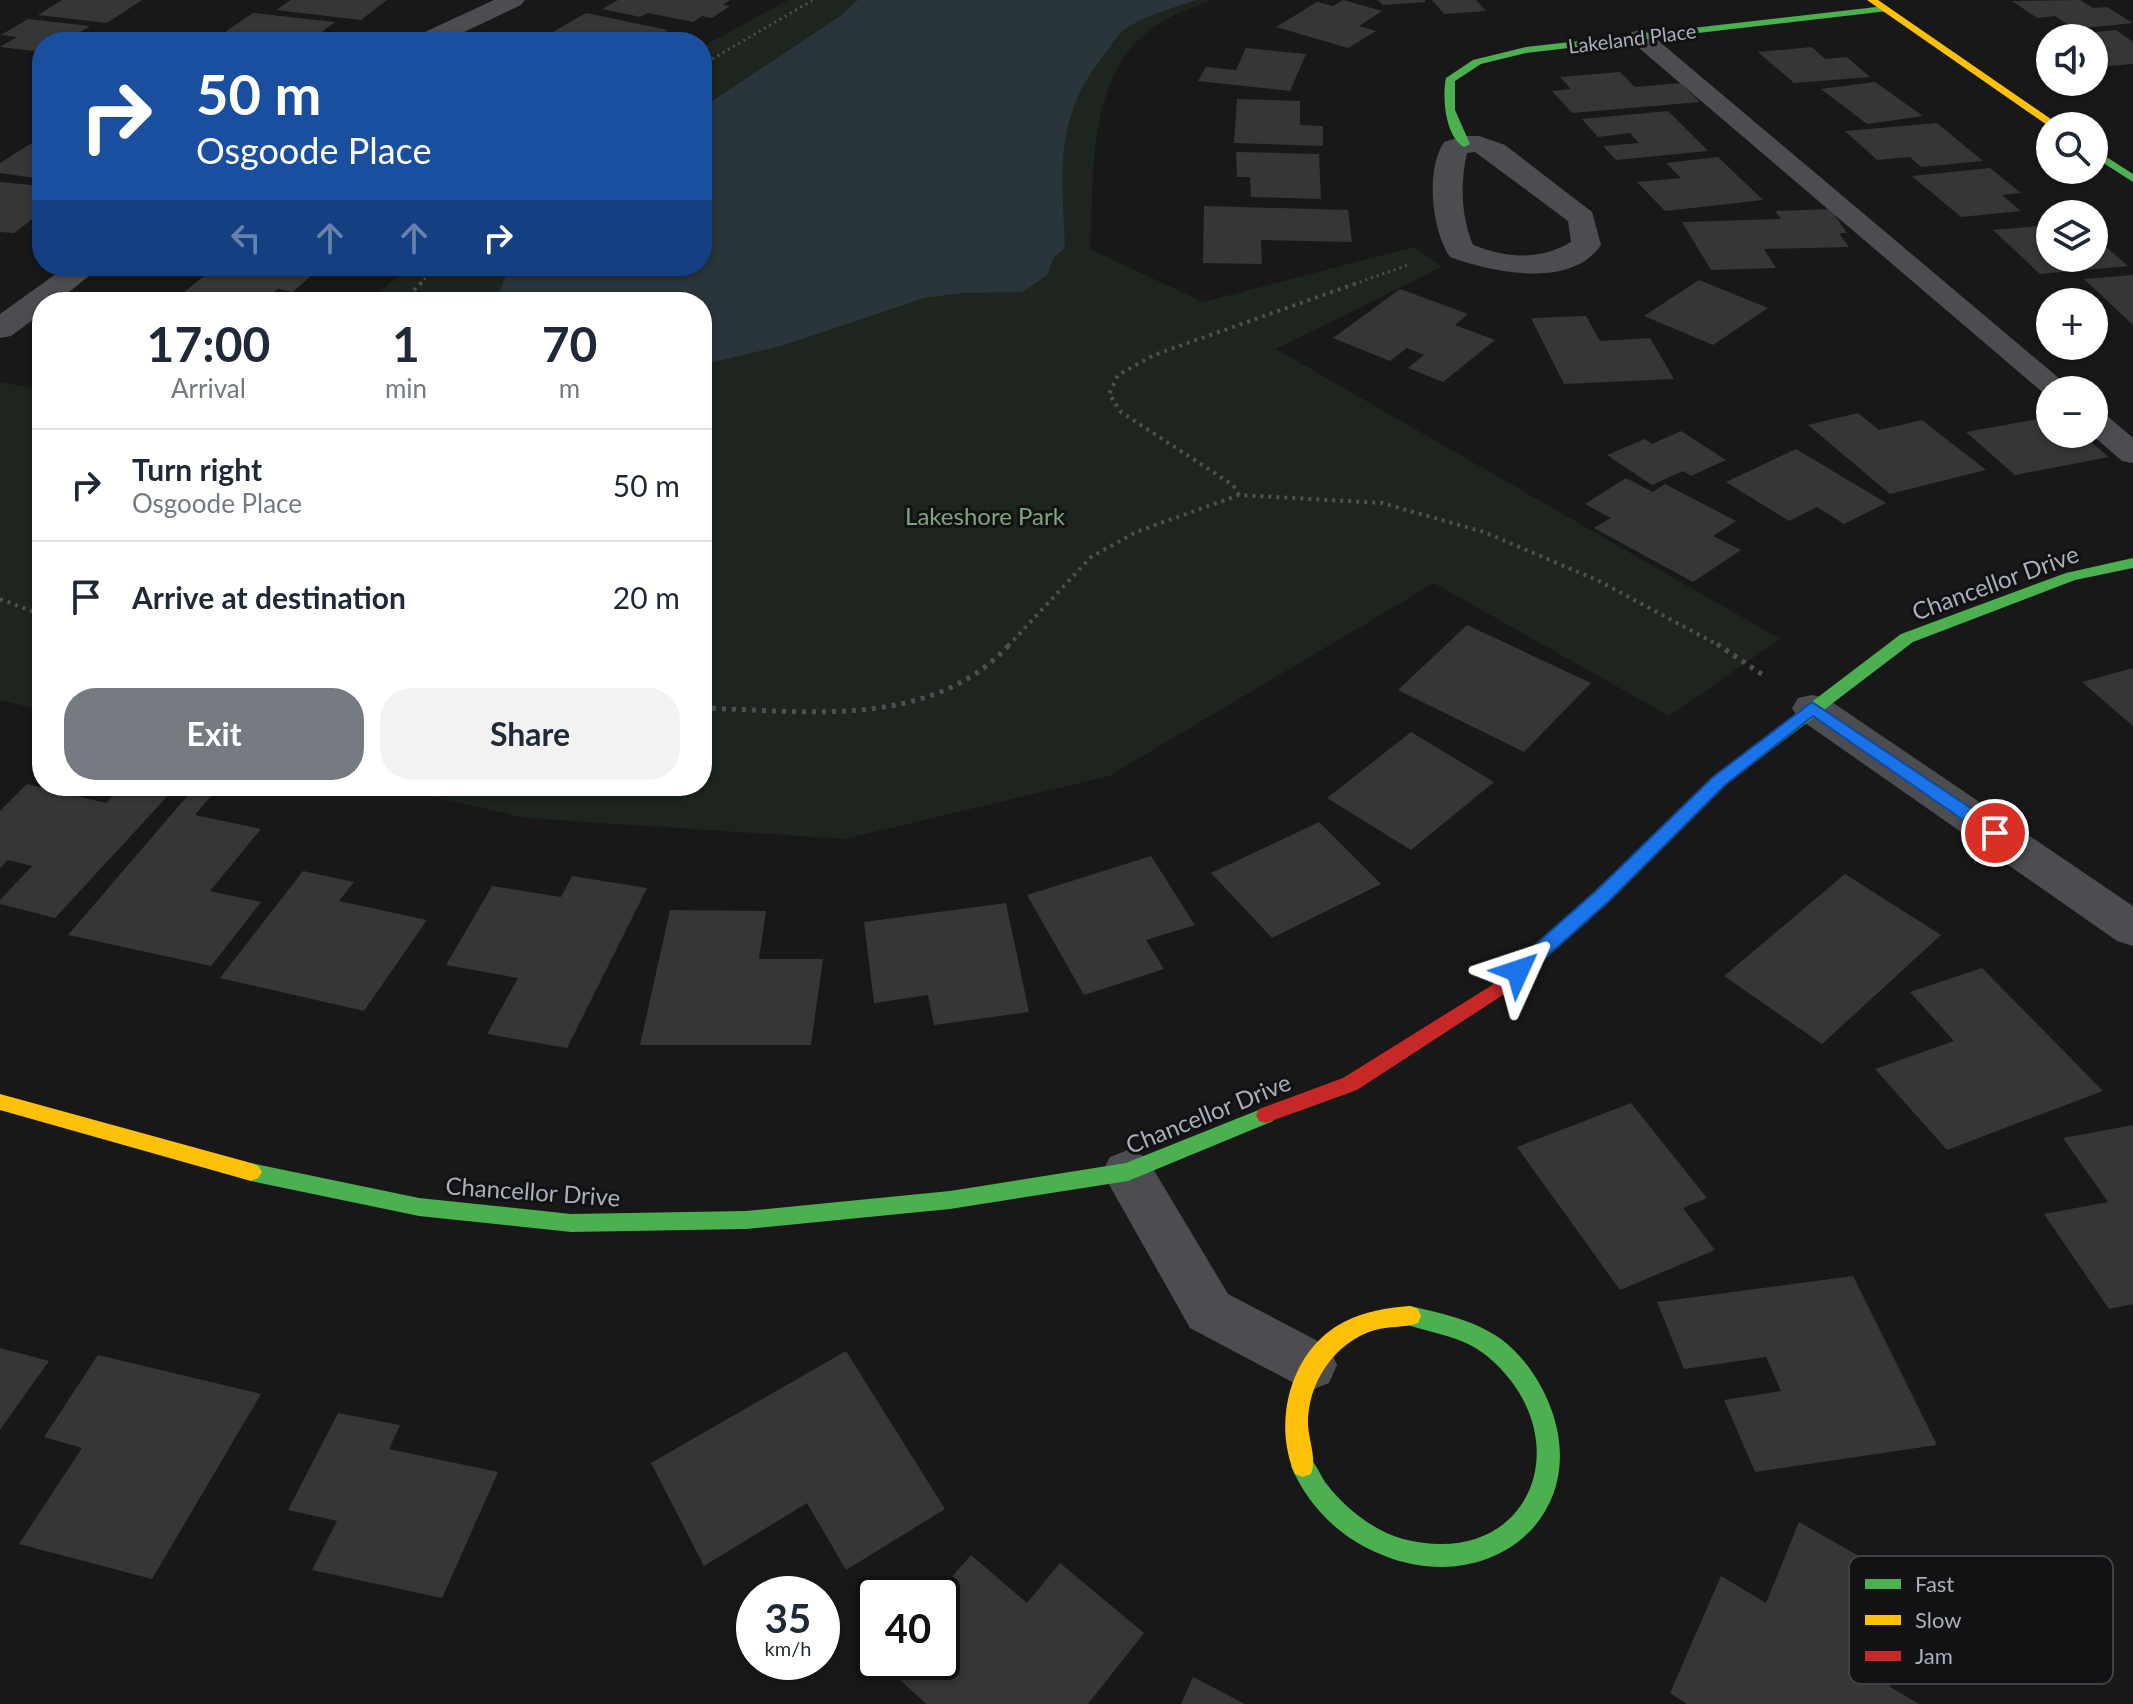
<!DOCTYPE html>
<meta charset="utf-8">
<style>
:root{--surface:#fff;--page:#f2f2f3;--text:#1f2937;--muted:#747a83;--line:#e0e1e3;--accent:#767a81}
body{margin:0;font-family:Lato,sans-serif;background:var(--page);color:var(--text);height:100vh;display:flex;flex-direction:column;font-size:30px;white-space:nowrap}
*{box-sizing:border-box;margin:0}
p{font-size:26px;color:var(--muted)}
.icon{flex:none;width:44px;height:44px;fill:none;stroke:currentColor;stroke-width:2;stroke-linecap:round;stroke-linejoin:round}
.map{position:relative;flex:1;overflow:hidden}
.details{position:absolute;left:32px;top:292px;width:680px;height:504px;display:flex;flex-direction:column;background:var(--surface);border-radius:32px;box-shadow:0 2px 6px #0004}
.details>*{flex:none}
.hud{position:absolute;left:32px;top:32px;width:680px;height:244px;border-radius:32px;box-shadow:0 2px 6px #0004;background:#1a4fa0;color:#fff;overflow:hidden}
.controls{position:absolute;left:2036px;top:24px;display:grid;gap:16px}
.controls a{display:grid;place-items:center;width:72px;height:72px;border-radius:50%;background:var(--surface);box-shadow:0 2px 6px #0004;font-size:40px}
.speed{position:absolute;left:736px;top:1576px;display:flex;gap:16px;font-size:40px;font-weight:700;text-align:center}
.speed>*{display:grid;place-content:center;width:104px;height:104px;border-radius:50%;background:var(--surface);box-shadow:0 2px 6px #0004;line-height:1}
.speed small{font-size:20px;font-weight:400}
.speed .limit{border:4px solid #111;border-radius:12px;background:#fff;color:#111}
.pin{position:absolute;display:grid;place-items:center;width:68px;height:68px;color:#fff;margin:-34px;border:4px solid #fff;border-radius:50%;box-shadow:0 2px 8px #0007}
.me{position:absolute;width:88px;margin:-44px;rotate:48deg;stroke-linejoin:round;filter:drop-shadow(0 0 6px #0008)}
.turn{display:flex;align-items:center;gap:28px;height:168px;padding:0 32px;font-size:36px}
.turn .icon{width:104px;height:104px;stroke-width:2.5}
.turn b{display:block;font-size:56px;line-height:68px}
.lanes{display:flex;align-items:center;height:76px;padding:0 32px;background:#0003;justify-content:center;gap:40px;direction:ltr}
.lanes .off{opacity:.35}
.eta{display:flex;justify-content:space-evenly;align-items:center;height:136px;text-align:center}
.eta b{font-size:48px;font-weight:700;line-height:56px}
.button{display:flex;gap:16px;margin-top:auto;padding:16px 32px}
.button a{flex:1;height:92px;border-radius:32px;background:var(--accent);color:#fff;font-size:32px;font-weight:700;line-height:92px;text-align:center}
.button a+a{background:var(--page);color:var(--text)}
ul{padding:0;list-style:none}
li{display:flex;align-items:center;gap:24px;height:112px;padding:0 32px;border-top:2px solid var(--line)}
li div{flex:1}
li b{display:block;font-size:30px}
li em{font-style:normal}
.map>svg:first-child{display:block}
</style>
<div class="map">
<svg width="2133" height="1704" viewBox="0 0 2133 1704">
<rect width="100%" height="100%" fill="#181818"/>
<g fill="#1d251e">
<path d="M 788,0 L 1211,0 C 1195,7 1176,13 1160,23 C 1085,69 1095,173 1090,249 L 1203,302 L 1414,247 L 1442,267 L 1276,349 L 1780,639 L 1669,716 L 1434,583 L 1109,776 L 844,839 L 526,818 L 385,786 L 702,786 L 702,302 L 369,302 L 409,266 L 702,266 L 702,47 Z"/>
<polygon points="0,382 42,390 42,710 0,700"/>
</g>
<path fill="#2a343b" d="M 858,0 L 1196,0 C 1173,8 1149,14 1128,27 C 1118,33 1111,46 1104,55 C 1053,119 1062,172 1065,248 L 1054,257 L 1047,275 L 1023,292 L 962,293 L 924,298 L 781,346 L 702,365 L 702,302 L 495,302 L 507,273 L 515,266 L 702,266 L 702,108 L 839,17 Z"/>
<g fill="#363637">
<polygon points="62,0 142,0 107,23 38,15"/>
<polygon points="291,0 387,0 361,20 276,10"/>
<polygon points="618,0 730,0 723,5 730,6 712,18 702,16 693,22 648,13 640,17 602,9"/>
<polygon points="1343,0 1382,11 1359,26 1376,31 1348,48 1276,27 1317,2 1333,6"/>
<polygon points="1378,0 1425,0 1425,2 1383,5"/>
<polygon points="1432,0 1476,0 1486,11 1444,14"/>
<polygon points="2080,0 2093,8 2107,7 2133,23 2075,29 2055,16 2037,18 2012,1"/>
<polygon points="253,13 335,22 314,38 294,36 286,42 210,42"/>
<polygon points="586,13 668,30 653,40 638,37 630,42 539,40"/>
<polygon points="28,19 90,26 64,42 42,42 42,52 0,47 17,37 1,35"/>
<polygon points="2116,30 2133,42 2133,64 2109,66 2094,56 2094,38 2064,35"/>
<polygon points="1812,47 1825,59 1847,57 1870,77 1794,83 1758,52"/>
<polygon points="1246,48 1306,54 1290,91 1198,81 1206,67 1236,70"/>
<polygon points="1620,72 1635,87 1681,83 1700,102 1572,113 1552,91 1571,89 1560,77"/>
<polygon points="1875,82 1923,116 1867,124 1821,89"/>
<polygon points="1237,99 1300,101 1300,125 1323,126 1323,146 1234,143"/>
<polygon points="1668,111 1708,151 1616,160 1603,146 1639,143 1630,133 1598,137 1582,119"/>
<polygon points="1937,123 1983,161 1921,167 1910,157 1877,160 1845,131"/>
<polygon points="30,144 42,146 42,179 0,173 0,163"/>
<polygon points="1236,152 1319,154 1321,199 1251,197 1250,177 1237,177"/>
<polygon points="1718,157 1763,200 1665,211 1637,182 1681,178 1666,163"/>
<polygon points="1990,168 2021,193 2002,195 2021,211 1961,217 1912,176"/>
<polygon points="0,182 42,186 42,212 14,233 0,232"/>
<polygon points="1204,206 1348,210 1352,242 1261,240 1262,264 1203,263"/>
<polygon points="1830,209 1847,233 1839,233 1849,247 1764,249 1776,268 1711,270 1682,222 1781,219 1775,211"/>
<polygon points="2050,225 2050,258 2094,258 2094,239 2097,239 2128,266 2040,274 1993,230"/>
<polygon points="216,266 252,266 312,275 293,292 277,289 263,302 172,302"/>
<polygon points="2133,275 2133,325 2084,279"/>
<polygon points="1699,280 1768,308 1713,345 1644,316"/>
<polygon points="1400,289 1468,314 1455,325 1495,340 1443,382 1408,368 1424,355 1407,348 1390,361 1333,338"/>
<polygon points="1586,316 1600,341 1650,338 1674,379 1564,384 1531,318"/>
<polygon points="1858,413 1879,430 1922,420 1986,470 1890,494 1808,425"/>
<polygon points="2050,417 2050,434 2081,434 2109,457 2015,475 1966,432"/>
<polygon points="1681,431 1726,460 1691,476 1683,471 1652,485 1607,455 1645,439 1652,444"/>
<polygon points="1796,449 1886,503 1844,524 1817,507 1789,521 1726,482"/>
<polygon points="1626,478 1653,492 1665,484 1736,521 1713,536 1741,550 1693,582 1594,528 1611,518 1585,504"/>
<polygon points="1467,625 1591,683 1524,752 1398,690"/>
<polygon points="2133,668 2133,726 2082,682"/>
<polygon points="1411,732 1494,782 1411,850 1327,798"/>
<polygon points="27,784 106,803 122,786 175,788 55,918 0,904 0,900 32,866 8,860 0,868 0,811"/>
<polygon points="195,787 216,790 195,815 261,829 210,891 261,902 211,966 68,935"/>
<polygon points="1319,822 1381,884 1272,938 1211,873"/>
<polygon points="1151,856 1195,925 1146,940 1164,969 1084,995 1027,895"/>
<polygon points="303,871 354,882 339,901 427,920 364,1011 220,978"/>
<polygon points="1845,874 1941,935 1822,1044 1724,976"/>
<polygon points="572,876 647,888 567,1048 487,1034 518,978 446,965 492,886 561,897"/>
<polygon points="1006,903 1029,1012 934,1025 928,995 874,1003 864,922"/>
<polygon points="670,910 766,911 759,959 823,959 811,1045 640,1045"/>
<polygon points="1982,968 2103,1091 1947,1150 1875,1069 1954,1041 1910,992"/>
<polygon points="1631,1103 1707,1198 1683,1208 1715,1250 1620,1290 1517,1147"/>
<polygon points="2133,1125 2133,1304 2109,1309 2044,1214 2108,1202 2063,1138"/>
<polygon points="1853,1276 1937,1445 1755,1472 1724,1400 1781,1391 1766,1357 1684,1369 1657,1302"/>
<polygon points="0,1348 49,1361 0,1430"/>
<polygon points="846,1351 945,1509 846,1570 807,1503 704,1566 651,1463"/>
<polygon points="98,1355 261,1394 152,1579 19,1544 82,1448 44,1437"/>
<polygon points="338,1413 400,1425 389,1449 498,1472 442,1598 312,1570 337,1521 288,1510"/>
<polygon points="1799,1522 1924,1593 1890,1687 1919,1704 1687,1704 1670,1693 1721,1576 1766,1603"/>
<polygon points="971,1555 1027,1603 1060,1563 1144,1633 1088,1704 926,1704 881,1662 942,1662 942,1594 937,1594"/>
<polygon points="1193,1677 1245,1704 1181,1704"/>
</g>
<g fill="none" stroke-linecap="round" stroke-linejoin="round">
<g stroke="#4e4f52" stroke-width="3" stroke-dasharray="2 4" stroke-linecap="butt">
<polyline points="702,65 813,0"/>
<polyline points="420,284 437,266"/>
<polyline points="1354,284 1411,264"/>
</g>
<g stroke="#4e4f52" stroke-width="4" stroke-dasharray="3 5" stroke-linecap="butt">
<polyline points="403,302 422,282"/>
<polyline points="1239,495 1233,485 1121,412 1109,394 1118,375 1154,355 1360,282"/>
<polyline points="0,599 42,615"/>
<polyline points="1008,646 1091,557 1136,532 1239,495 1382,503 1484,532 1599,581 1720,646"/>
</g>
<g stroke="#4e4f52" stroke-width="5" stroke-dasharray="4 6" stroke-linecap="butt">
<polyline points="1717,644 1766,677"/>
<path d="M 702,708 C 808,711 931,730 1010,644"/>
</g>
<g fill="#4b4d51" fill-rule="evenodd">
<polygon points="1640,30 1648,32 2073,390 2050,390 2047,396 1632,42 1629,37 1632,32"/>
<polygon points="2094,412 2105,414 2133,438 2133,463 2122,461 2091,434 2094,434"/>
</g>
<g fill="#4b4d51" fill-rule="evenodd">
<polygon points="494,0 525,0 521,5 443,42 411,42 414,37"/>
<path d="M 1464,136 L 1479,136 L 1505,145 L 1592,212 L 1601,245 C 1570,290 1492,272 1450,257 C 1432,230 1425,171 1444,142 ZM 1475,152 L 1568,221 L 1571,242 C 1538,261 1508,258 1473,245 C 1461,216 1460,183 1467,153 Z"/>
<polygon points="67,266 101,266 57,302 42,302 42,313 11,336 0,338 0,314"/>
<polygon points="1812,695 1826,698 2133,906 2133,946 2117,941 1798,718 1792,708 1798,698"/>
<polygon points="1128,1150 1146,1157 1228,1294 1329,1347 1337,1365 1329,1383 1309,1391 1190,1328 1102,1172 1110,1157"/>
</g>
<g fill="#4caf50" fill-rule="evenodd">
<path d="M 1885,6 L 1890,9 L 1888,11 L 1526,53 L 1481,64 L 1455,81 L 1455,110 L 1470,144 L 1464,147 C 1445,136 1442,97 1446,78 L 1473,60 L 1526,47 Z"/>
<polygon points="2094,149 2133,174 2133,182 2094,157"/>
<polygon points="2133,558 2133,568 2075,580 1913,642 1725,785 1690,820 1678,820 1675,816 1713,777 1901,634 2066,573"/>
<polygon points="1266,1107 1273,1109 1276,1115 1273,1121 1128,1181 950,1209 746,1229 571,1232 419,1216 251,1181 244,1178 240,1172 244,1166 251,1163 419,1198 571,1214 746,1211 950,1191 1126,1163"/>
<path d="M 1410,1306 C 1441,1313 1474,1320 1501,1339 C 1522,1355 1538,1377 1548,1401 C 1596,1514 1491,1598 1385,1556 C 1342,1540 1309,1508 1291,1466 L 1295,1458 L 1303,1455 C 1315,1459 1318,1471 1325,1482 C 1343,1506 1373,1531 1403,1539 C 1532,1572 1583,1436 1487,1356 C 1461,1335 1432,1334 1402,1323 L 1399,1316 L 1402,1309 Z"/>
</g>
<g fill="#ffc107" fill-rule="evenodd">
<polygon points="1867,0 1878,0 2061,126 2050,127"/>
<polygon points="1684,810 1693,816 1690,820 1609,901 1509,991 1495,991 1492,986 1495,981 1595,891 1678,812"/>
<polygon points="0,1094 251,1163 258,1166 262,1172 258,1178 251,1181 0,1110"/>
<path d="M 1410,1306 L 1418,1309 L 1421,1316 L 1418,1323 C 1404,1328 1389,1326 1375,1330 C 1334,1342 1307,1384 1308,1425 C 1309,1441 1317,1460 1311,1474 L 1303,1477 L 1295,1474 C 1272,1421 1291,1349 1344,1322 C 1365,1311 1386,1308 1410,1306 Z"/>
</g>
<polygon fill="#c62828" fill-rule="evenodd" points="1502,979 1509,981 1512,986 1509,991 1357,1090 1266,1123 1259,1121 1256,1115 1259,1109 1343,1078"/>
</g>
<polygon fill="#1a73e8" stroke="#114b97" stroke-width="2" points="1812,702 2002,829 2002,838 1989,838 1813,716 1725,785 1609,901 1525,976 1511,976 1508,971 1511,966 1596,891 1713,777"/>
<g text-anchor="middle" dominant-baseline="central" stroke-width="6" stroke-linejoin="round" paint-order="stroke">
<g font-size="20" fill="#a8aeba" stroke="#121214">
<text transform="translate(1632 38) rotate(-7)">Lakeland Place</text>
</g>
<g font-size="24" fill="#7da67e" stroke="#121214">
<text x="985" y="515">Lakeshore Park</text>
</g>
<g font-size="24" fill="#a8aeba" stroke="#121214">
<text transform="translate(1995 582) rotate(-20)">Chancellor Drive</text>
<text transform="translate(1208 1113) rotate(-22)">Chancellor Drive</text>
<text transform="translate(533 1191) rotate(4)">Chancellor Drive</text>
</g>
</g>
<rect x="1849" y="1556" width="264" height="128" rx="12" fill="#121214" stroke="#3f4146" stroke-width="2"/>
<rect x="1865" y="1579" width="36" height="10" fill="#4caf50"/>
<rect x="1865" y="1615" width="36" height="10" fill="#ffc107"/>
<rect x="1865" y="1651" width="36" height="10" fill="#c62828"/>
<g font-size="22" fill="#a8aeba">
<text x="1915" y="1592">Fast</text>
<text x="1915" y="1628">Slow</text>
<text x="1915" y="1664">Jam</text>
</g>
</svg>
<div class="controls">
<a><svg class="icon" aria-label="sound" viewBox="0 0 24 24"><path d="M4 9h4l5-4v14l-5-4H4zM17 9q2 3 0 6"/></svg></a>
<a><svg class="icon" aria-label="search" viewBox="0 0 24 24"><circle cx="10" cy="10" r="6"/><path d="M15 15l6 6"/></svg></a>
<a><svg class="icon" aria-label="layers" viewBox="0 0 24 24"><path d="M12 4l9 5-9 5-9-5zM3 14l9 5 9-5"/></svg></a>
<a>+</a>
<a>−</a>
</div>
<div class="speed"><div>35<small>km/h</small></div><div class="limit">40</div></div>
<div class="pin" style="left:1995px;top:833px;background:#d93025"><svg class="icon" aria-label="arrive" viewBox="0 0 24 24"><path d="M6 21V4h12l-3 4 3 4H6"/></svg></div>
<svg class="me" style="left:1518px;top:971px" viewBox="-20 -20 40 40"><path d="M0-17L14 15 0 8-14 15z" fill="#1a73e8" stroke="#fff" stroke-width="4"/></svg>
<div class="hud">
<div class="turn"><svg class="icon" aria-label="right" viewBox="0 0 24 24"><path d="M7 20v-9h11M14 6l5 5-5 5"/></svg><div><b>50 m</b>Osgoode Place</div></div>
<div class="lanes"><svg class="icon off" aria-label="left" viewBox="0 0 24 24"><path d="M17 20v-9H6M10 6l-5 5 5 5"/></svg><svg class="icon off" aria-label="ahead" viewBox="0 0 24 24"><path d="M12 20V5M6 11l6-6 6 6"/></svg><svg class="icon off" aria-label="ahead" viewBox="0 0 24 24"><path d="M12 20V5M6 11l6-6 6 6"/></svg><svg class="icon" aria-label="right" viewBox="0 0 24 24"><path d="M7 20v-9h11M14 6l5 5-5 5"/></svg></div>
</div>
<section class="details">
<div class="eta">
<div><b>17:00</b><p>Arrival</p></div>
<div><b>1</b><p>min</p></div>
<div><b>70</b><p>m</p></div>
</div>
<ul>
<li><svg class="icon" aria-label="right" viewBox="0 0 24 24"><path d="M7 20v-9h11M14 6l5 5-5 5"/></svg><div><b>Turn right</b><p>Osgoode Place</p></div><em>50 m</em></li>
<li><svg class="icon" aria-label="arrive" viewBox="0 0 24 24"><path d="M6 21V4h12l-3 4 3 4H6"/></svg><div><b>Arrive at destination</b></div><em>20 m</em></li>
</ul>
<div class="button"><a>Exit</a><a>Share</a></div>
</section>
</div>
